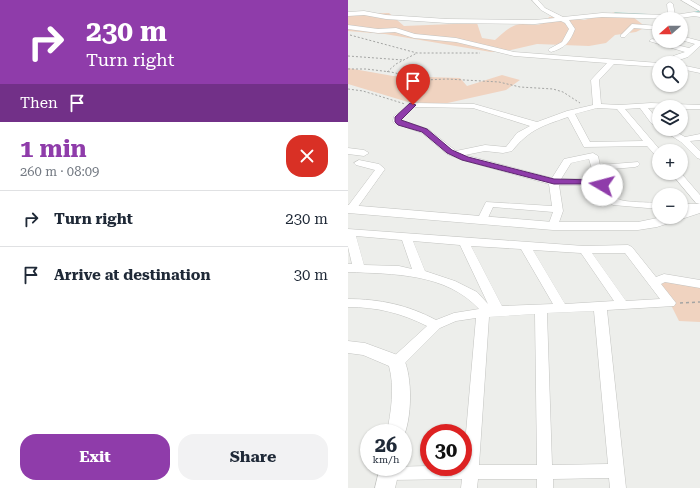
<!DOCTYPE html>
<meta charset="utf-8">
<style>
:root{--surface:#fff;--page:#f2f2f3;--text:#1f2937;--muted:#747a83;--line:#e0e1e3;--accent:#8f3caa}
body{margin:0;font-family:"Roboto Serif",serif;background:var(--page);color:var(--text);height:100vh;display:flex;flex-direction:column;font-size:15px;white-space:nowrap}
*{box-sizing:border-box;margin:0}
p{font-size:13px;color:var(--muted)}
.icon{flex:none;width:22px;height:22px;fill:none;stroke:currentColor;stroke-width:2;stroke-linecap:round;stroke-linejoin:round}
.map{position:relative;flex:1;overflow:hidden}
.side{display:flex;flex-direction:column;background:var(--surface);width:348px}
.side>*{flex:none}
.hud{background:#8f3caa;color:#fff;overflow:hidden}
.needle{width:26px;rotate:249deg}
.fabs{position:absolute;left:304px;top:12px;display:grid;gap:8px}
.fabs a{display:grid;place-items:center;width:36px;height:36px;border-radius:50%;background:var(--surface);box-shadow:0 1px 3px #0004;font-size:20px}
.speed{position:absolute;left:12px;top:424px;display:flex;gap:8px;font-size:20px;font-weight:700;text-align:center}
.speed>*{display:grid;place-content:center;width:52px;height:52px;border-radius:50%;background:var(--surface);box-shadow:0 1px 3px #0004;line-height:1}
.speed small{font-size:10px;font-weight:400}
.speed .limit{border:6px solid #d22;background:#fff;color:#111}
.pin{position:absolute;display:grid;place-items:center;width:34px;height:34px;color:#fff;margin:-41px -17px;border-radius:50% 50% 50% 0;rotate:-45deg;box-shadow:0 0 4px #0007}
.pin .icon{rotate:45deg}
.me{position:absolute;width:44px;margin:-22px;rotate:278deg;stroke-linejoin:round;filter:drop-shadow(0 0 3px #0008)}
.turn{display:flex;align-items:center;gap:14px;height:84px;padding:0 20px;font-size:18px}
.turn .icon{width:52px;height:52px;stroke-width:2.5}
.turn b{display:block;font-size:28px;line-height:34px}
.then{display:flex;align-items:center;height:38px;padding:0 20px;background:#0003;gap:8px;font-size:15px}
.round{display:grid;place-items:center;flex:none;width:42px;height:42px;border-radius:16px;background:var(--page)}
.head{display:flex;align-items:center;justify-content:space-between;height:68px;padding:0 20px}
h1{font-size:24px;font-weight:700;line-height:30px;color:var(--accent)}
.primary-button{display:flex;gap:8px;margin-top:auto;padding:8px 20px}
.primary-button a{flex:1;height:46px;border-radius:16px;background:var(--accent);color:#fff;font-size:16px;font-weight:700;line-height:46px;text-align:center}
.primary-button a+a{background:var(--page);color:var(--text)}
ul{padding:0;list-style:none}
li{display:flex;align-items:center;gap:12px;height:56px;padding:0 20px;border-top:1px solid var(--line)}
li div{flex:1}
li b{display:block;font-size:15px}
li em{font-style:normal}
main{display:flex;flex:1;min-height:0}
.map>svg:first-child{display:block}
</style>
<main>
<section class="side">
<div class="hud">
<div class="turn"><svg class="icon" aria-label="right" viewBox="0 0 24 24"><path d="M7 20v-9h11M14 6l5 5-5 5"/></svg><div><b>230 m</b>Turn right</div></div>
<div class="then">Then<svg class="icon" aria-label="arrive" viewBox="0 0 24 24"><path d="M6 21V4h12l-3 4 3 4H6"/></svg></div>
</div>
<div class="head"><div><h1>1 min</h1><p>260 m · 08:09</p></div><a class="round" style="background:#d93025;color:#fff"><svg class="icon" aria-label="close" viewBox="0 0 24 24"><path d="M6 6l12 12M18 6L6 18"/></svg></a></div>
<ul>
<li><svg class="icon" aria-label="right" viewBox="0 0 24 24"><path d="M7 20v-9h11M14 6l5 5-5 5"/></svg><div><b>Turn right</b></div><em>230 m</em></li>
<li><svg class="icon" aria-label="arrive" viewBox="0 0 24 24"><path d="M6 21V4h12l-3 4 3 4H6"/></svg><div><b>Arrive at destination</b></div><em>30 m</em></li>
</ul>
<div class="primary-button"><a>Exit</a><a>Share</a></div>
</section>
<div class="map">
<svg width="352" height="488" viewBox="0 0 352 488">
<rect width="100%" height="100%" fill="#edeeeb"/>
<g fill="#f0d3c0">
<path d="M 268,12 L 281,14 L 298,27 L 288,32 L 267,35 L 258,43 L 241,46 L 189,44 L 163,50 L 143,52 L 37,34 L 0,31 L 0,14 L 41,13 L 56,26 L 129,23 L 134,38 L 147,40 C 153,35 161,27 168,25 C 179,21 193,31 201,17 L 209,16 L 236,20 Z"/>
<polygon points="0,68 45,76 112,78 119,86 154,75 172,80 158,90 95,104 60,102 0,84"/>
<polygon points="316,278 352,283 352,322 331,321 322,303 306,282"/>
</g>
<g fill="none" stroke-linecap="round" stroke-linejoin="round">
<g stroke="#a5d7d3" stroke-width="1.5">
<polyline points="267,13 304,15"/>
<polyline points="345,13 352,11"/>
</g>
<g stroke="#c3c4c1" stroke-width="1">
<g id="minor">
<path d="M 184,0 L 190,0 L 197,8 L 215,17 L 254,13 L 320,15 L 319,4 L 322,2 L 325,4 L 327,15 L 346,12 L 352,13 L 352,17 L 346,16 L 327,19 L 254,17 L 221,20 L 227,29 C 222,42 217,48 203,52 L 200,50 L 201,49 L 214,42 L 221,29 L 217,23 L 213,21 L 187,24 L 99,23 L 38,19 L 16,15 L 0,16 L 0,12 L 16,11 L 38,15 L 99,19 L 187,20 L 207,18 L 193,10 Z"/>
<polygon points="284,24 311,26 311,30 286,28 277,37 273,37 273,35"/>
<path d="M 0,25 L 30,29 L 48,28 L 67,34 L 108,38 L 166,52 L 311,63 L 311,67 L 266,64 L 251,80 L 253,104 L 271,105 L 303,103 L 352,105 L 352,109 L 333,109 L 333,107 L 300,108 L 311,121 L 311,128 L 303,123 L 292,108 L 277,109 L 313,151 L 311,151 L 311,157 L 308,156 L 299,146 L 236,147 L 220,117 C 194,126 182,129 164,151 L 155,153 L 137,151 L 117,155 L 204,178 L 216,159 L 245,153 L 250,156 L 252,165 L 290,162 L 292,164 L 290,166 L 287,167 L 254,170 C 257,179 260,192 268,198 C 274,203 302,202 311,203 L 311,209 L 265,205 C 256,200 255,189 246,185 L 211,185 L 215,211 L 209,228 L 201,228 L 200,226 L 205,212 L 145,207 L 138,222 L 134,223 L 129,220 L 138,202 L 204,206 L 201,184 L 114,160 L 99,154 L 74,133 L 46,123 L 45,121 L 46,116 L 65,103 L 126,104 L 189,122 L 219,111 L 245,105 L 243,80 L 259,63 L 166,56 L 108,42 L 66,38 L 47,32 L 30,33 L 0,29 ZM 67,107 L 125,108 L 182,126 L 169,133 L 158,147 L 137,145 L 108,151 L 80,129 L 53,120 ZM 249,108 L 269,109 L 295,141 L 242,142 L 227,114 ZM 241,159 L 247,179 L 213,179 L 223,163 Z"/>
<polygon points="333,36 352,41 352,46 340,57 331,60 326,63 318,63 325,56 337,52 301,41 304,39 341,48 347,44 333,40"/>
<polygon points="333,65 352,69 352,73 333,69"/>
<polygon points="313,129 323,129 337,137 352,134 352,140 342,141 352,151 352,159 349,158 333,142"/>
<polygon points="0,148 16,150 21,153 16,156 0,154"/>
<polygon points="11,160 31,164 37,169 7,211 0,211 0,206 27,170 8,165 6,163"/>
<polygon points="323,173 333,173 352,195 352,210 333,210 333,204 352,204 348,203"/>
<path d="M 0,229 L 236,246 L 280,245 L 284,247 L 308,277 L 316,274 L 352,280 L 352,288 L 317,282 L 313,284 L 328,303 L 326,306 L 259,310 L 278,488 L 262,488 L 261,478 L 205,479 L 205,488 L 189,488 L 189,479 L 130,479 L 129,488 L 113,488 L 114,479 L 41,480 L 35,478 L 33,473 L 35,468 L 38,467 L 81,466 L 81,467 L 115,467 L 128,318 L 108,321 L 92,328 L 54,366 L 49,367 L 44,366 L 42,362 L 44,358 L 79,326 C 53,313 29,307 0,307 L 0,299 C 32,299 60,305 88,320 L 106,313 L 131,309 C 98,273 45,274 0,272 L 0,264 L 4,264 L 0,247 ZM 8,236 L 54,240 L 64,269 L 51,266 L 16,265 ZM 65,241 L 112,245 L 140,304 L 129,292 L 107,281 L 77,271 ZM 123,246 L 173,249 L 205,304 L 154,306 ZM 185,250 L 233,253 L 266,301 L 217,304 ZM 244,253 L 277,253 L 312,299 L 278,301 ZM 246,311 L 260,464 L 204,465 L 199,313 ZM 187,314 L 189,465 L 131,465 L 141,317 Z"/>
</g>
</g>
<g stroke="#c3c4c1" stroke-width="1">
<g id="tertiary">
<polygon points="333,0 342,0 352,6 352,11"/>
<polygon points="0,205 205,222 290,222 314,217 333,217 333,211 352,205 352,213 309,227 290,230 205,230 0,213"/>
<path d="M 0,341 L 17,343 L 55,357 C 65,377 64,419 55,438 L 55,433 L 39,433 C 43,411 47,388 41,366 L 15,355 L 0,353 Z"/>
<polygon points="32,467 52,467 47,488 27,488"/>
</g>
</g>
<g stroke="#a4a5a3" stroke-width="1" stroke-dasharray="2 2" stroke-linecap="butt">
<polyline points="2,35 69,53 132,53"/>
<polyline points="0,56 55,60"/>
<polyline points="0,69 18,69 43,72 77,80 99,79 151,82 172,87 205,89 215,92 232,103"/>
<polyline points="39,72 48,64 69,53"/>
<polyline points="0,89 15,91 57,104"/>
</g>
<polyline stroke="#a4a5a3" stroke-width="1.5" stroke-dasharray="3 3" stroke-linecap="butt" points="332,303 352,302"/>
<use href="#minor" fill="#fff" fill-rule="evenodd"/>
<use href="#tertiary" fill="#fff" fill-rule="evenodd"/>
</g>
<polygon fill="#8f3caa" stroke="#5d276e" points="62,103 68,105 53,120 79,129 104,150 120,157 206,179 248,180 258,185 254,187 246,184 206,184 114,160 99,153 74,132 50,125 47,122 47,117"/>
</svg>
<div class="fabs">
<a><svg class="needle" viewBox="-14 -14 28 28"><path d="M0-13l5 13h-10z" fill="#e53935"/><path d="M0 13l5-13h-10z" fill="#747a83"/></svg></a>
<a><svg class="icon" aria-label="search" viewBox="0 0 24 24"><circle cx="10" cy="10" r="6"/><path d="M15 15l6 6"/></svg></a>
<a><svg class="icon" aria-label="layers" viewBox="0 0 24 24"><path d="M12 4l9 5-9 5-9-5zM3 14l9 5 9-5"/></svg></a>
<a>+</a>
<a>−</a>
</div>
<div class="speed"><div>26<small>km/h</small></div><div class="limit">30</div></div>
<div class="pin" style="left:65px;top:105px;background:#d93025"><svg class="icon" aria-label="arrive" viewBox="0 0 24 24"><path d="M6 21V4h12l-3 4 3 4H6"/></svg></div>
<svg class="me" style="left:254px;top:185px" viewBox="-20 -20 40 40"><circle r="19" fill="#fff"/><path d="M0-13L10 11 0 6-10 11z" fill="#8f3caa"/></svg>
</div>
</main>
